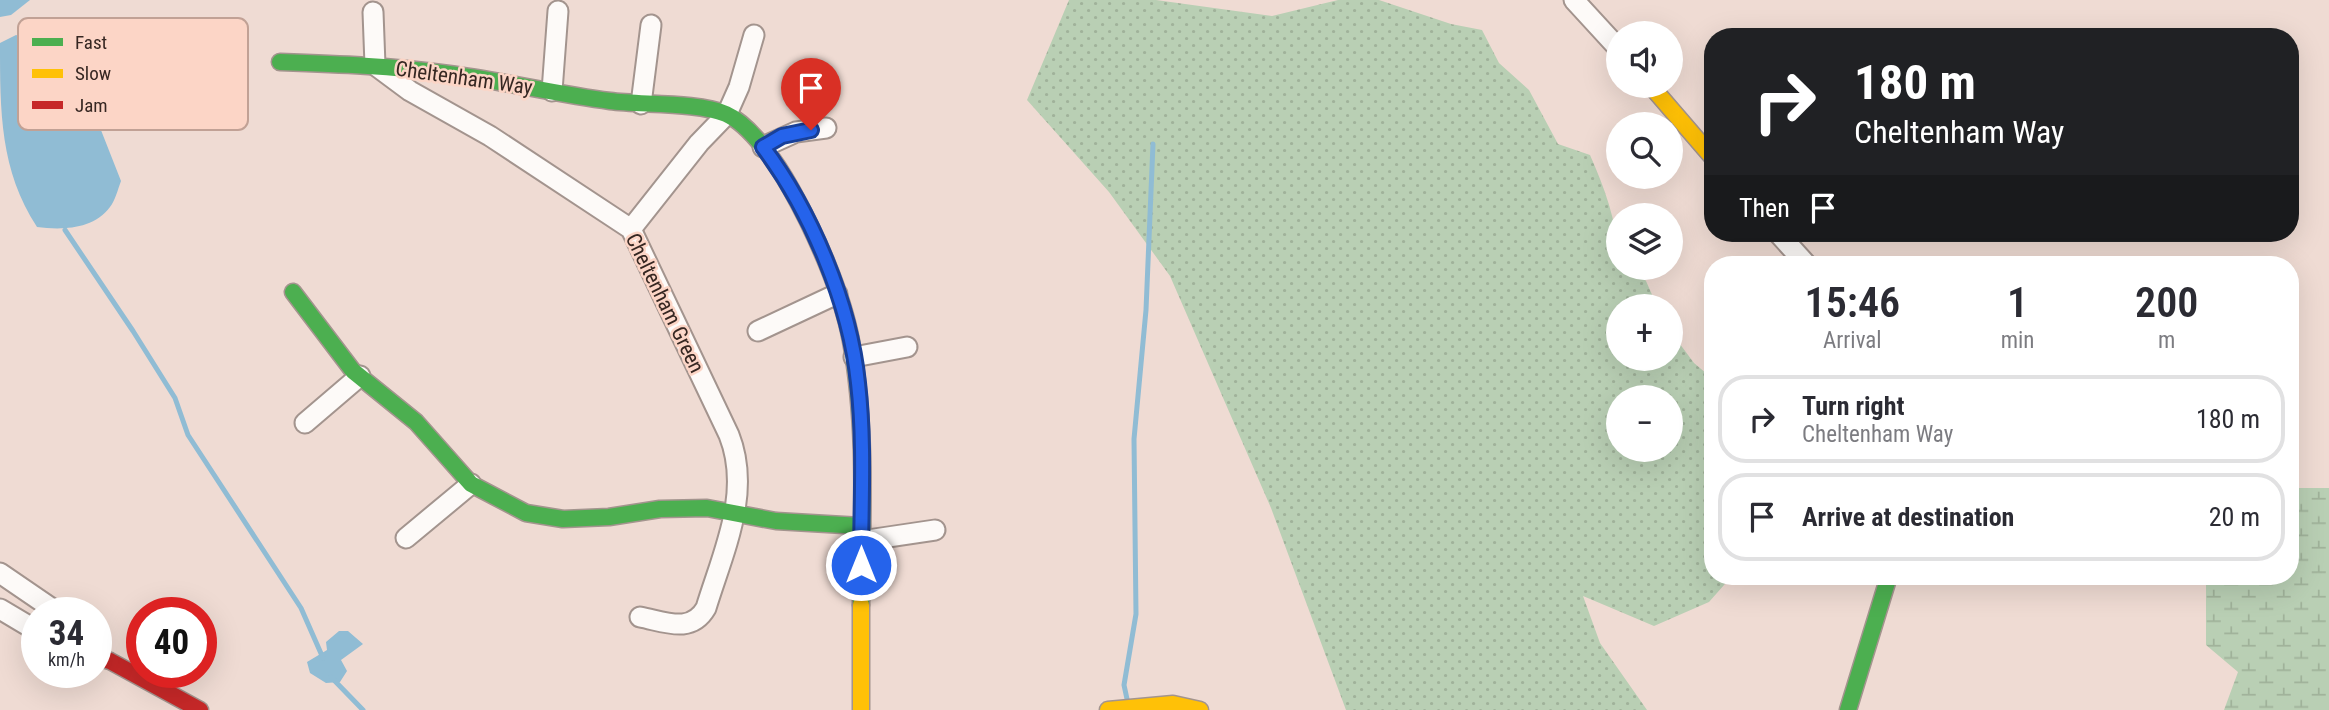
<!DOCTYPE html>
<meta charset="utf-8">
<style>
:root{--surface:#fff;--page:#f7f7f7;--text:#2b2b33;--muted:#7c7c81;--line:#e1e1e2}
body{margin:0;font-family:"Roboto Condensed",sans-serif;background:var(--page);color:var(--text);height:100vh;display:flex;flex-direction:column;font-size:26px;white-space:nowrap}
*{box-sizing:border-box;margin:0}
p{font-size:23px;color:var(--muted)}
.icon{flex:none;width:38px;height:38px;fill:none;stroke:currentColor;stroke-width:2;stroke-linecap:round;stroke-linejoin:round}
.map{position:relative;flex:1;overflow:hidden}
.side{position:absolute;left:1704px;top:256px;width:595px;height:329px;display:flex;flex-direction:column;background:var(--surface);border-radius:28px;box-shadow:0 7px 28px #0002}
.side>*{flex:none}
.hud{position:absolute;left:1704px;top:28px;width:595px;height:214px;border-radius:28px;box-shadow:0 7px 28px #0002;background:#202124;color:#fff;overflow:hidden}
.fabs{position:absolute;left:1606px;top:21px;display:grid;gap:14px}
.fabs a{display:grid;place-items:center;width:77px;height:77px;border-radius:50%;background:var(--surface);box-shadow:0 7px 28px #0002;font-size:35px}
.speed{position:absolute;left:21px;top:597px;display:flex;gap:14px;font-size:35px;font-weight:700;text-align:center}
.speed>*{display:grid;place-content:center;width:91px;height:91px;border-radius:50%;background:var(--surface);box-shadow:0 7px 28px #0002;line-height:1}
.speed small{font-size:18px;font-weight:400}
.speed .limit{border:10px solid #d22;background:#fff;color:#111}
.pin{position:absolute;display:grid;place-items:center;width:60px;height:60px;color:#fff;margin:-72px -30px;border-radius:50% 50% 50% 0;rotate:-45deg;box-shadow:0 0 7px #0007}
.pin .icon{rotate:45deg}
.me{position:absolute;width:77px;margin:-38px;rotate:0deg;stroke-linejoin:round;filter:drop-shadow(0 0 5px #0008)}
.turn{display:flex;align-items:center;gap:24px;height:147px;padding:0 35px;font-size:32px}
.turn .icon{width:91px;height:91px;stroke-width:2.5}
.turn b{display:block;font-size:49px;line-height:60px}
.then{display:flex;align-items:center;height:66px;padding:0 35px;background:#0003;gap:14px;font-size:26px}
.eta{display:flex;justify-content:space-evenly;align-items:center;height:119px;text-align:center}
.eta b{font-size:42px;font-weight:600;line-height:49px}
ul{padding:0;list-style:none}
li{display:flex;align-items:center;gap:21px;height:88px;margin:0 14px 10px;padding:0 21px;border:4px solid var(--line);border-radius:28px}
li div{flex:1}
li b{display:block;font-size:26px}
li em{font-style:normal}
.map>svg:first-child{display:block}
</style>
<div class="map">
<svg width="2329" height="710" viewBox="0 0 2329 710">
<defs>
<pattern id="grass-dots" width="8" height="8" patternUnits="userSpaceOnUse" patternTransform="scale(1.75)"><rect width="8" height="8" fill="#b9cfb4"/><path d="M2 2h.1M6 6h.1" fill="none" stroke="#a0b29a" stroke-width="1.8" stroke-linecap="round"/></pattern>
<pattern id="wetland-marsh" width="20" height="14" patternUnits="userSpaceOnUse" patternTransform="scale(1.75)"><rect width="20" height="14" fill="#b9cfb4"/><path d="M1 5h8M5 5V1M11 12h8M15 12V8" fill="none" stroke="#a0b29a"/></pattern>
</defs>
<rect width="100%" height="100%" fill="#efdbd3"/>
<path fill="url(#grass-dots)" fill-rule="evenodd" d="M 1069,0 L 1156,0 L 1272,16 L 1338,0 L 1379,0 L 1451,24 L 1482,30 L 1499,63 L 1529,90 L 1558,144 L 1590,155 C 1606,191 1619,228 1619,268 L 1635,268 L 1646,281 L 1657,306 L 1619,306 L 1619,359 L 1671,359 L 1671,332 L 1694,363 L 1713,379 L 1713,576 L 1732,576 L 1709,602 L 1654,626 L 1583,596 L 1600,643 L 1647,710 L 1346,710 L 1271,508 L 1170,276 L 1109,192 L 1027,100 ZM 1619,397 L 1671,397 L 1671,450 L 1619,450 Z"/>
<polygon fill="url(#wetland-marsh)" points="2291,488 2329,488 2329,710 2224,710 2238,672 2206,645 2206,576 2291,576"/>
<g fill="#90bcd4">
<polygon points="0,0 30,0 11,15 0,17"/>
<path d="M 16,35 L 58,47 L 86,92 L 121,181 C 118,189 115,201 110,207 C 93,230 61,230 37,227 C 0,170 0,112 0,43 Z"/>
<polygon points="339,631 348,631 363,644 341,660 347,671 340,682 326,683 310,673 307,662 327,650 326,642"/>
</g>
<g fill="none" stroke-linecap="round" stroke-linejoin="round">
<g stroke="#90bcd4" stroke-width="5">
<polyline points="65,230 133,331 175,398 188,435 301,608 323,658"/>
<polyline points="331,677 363,710"/>
<polyline points="1127,699 1124,685 1136,614 1134,439 1146,310 1153,144"/>
</g>
<g stroke="#a3948e" stroke-width="23">
<g id="street">
<polyline points="1574,0 1619,49"/>
<path d="M 373,12 L 375,65 L 410,91 L 490,136 L 631,229 L 729,435 C 752,493 723,552 706,608 C 691,634 666,622 640,617"/>
<polyline points="552,91 558,11"/>
<polyline points="641,104 651,25"/>
<polyline points="763,147 796,132 826,128"/>
<polyline points="631,229 699,143 727,114 739,87 754,35"/>
<polyline points="1778,233 1806,264"/>
<polyline points="758,331 837,294"/>
<polyline points="854,357 907,347"/>
<polyline points="305,423 360,376"/>
<polyline points="406,538 471,484"/>
<polyline points="861,541 935,530"/>
<polyline points="0,573 57,612"/>
<polyline points="0,609 37,631"/>
</g>
</g>
<g stroke="#a3948e" stroke-width="19">
<g id="fast">
<path d="M 280,62 C 337,64 392,66 449,74 C 503,81 556,94 610,101 C 641,105 699,102 726,114 C 751,125 778,165 791,189 C 815,232 842,292 851,341 C 867,427 862,517 861,605"/>
<polyline points="293,292 353,371 416,422 471,484 526,513 563,519 609,517 660,509 707,508 776,521 861,526"/>
<polyline points="1848,710 1889,576"/>
</g>
</g>
<g stroke="#a3948e" stroke-width="19">
<g id="slow">
<polyline points="1651,86 1713,158"/>
<polyline points="861,710 861,605"/>
<polyline points="1108,710 1173,704 1200,710"/>
</g>
</g>
<g stroke="#a3948e" stroke-width="19">
<polyline id="jam" points="96,657 110,661 200,710"/>
</g>
<use href="#street" stroke="#fdfaf8" stroke-width="19"/>
<use href="#fast" stroke="#4caf50" stroke-width="16"/>
<use href="#slow" stroke="#ffc107" stroke-width="16"/>
<use href="#jam" stroke="#c62828" stroke-width="16"/>
</g>
<g fill="none" stroke-linecap="round" stroke-linejoin="round">
<g stroke="#184099" stroke-width="18">
<path id="route" d="M 811,130 L 782,136 L 763,147 C 811,211 850,304 858,383 C 865,443 861,505 861,565"/>
</g>
<use href="#route" stroke="#2563eb" stroke-width="12"/>
</g>
<g text-anchor="middle" dominant-baseline="central" stroke-width="5" stroke-linejoin="round" paint-order="stroke">
<g font-size="21" fill="#362722" stroke="#fcd5c6">
<text transform="translate(464 78) rotate(8)">Cheltenham Way</text>
<text transform="translate(665 303) rotate(64)">Cheltenham Green</text>
</g>
</g>
<rect x="18" y="18" width="230" height="112" rx="10" fill="#fcd5c6" stroke="#c1a195" stroke-width="2"/>
<rect x="32" y="38" width="31" height="8" fill="#4caf50"/>
<rect x="32" y="69" width="31" height="9" fill="#ffc107"/>
<rect x="32" y="101" width="31" height="8" fill="#c62828"/>
<g font-size="19" fill="#362722">
<text x="75" y="49">Fast</text>
<text x="75" y="80">Slow</text>
<text x="75" y="112">Jam</text>
</g>
</svg>
<div class="fabs">
<a><svg class="icon" aria-label="sound" viewBox="0 0 24 24"><path d="M4 9h4l5-4v14l-5-4H4zM17 9q2 3 0 6"/></svg></a>
<a><svg class="icon" aria-label="search" viewBox="0 0 24 24"><circle cx="10" cy="10" r="6"/><path d="M15 15l6 6"/></svg></a>
<a><svg class="icon" aria-label="layers" viewBox="0 0 24 24"><path d="M12 4l9 5-9 5-9-5zM3 14l9 5 9-5"/></svg></a>
<a>+</a>
<a>−</a>
</div>
<div class="speed"><div>34<small>km/h</small></div><div class="limit">40</div></div>
<div class="pin" style="left:811px;top:130px;background:#d93025"><svg class="icon" aria-label="arrive" viewBox="0 0 24 24"><path d="M6 21V4h12l-3 4 3 4H6"/></svg></div>
<svg class="me" style="left:861px;top:565px" viewBox="-20 -20 40 40"><circle r="17" fill="#2563eb" stroke="#fff" stroke-width="3"/><path d="M0-11L8 9 0 5-8 9z" fill="#fff"/></svg>
<div class="hud">
<div class="turn"><svg class="icon" aria-label="right" viewBox="0 0 24 24"><path d="M7 20v-9h11M14 6l5 5-5 5"/></svg><div><b>180 m</b>Cheltenham Way</div></div>
<div class="then">Then<svg class="icon" aria-label="arrive" viewBox="0 0 24 24"><path d="M6 21V4h12l-3 4 3 4H6"/></svg></div>
</div>
<section class="side">
<div class="eta">
<div><b>15:46</b><p>Arrival</p></div>
<div><b>1</b><p>min</p></div>
<div><b>200</b><p>m</p></div>
</div>
<ul>
<li><svg class="icon" aria-label="right" viewBox="0 0 24 24"><path d="M7 20v-9h11M14 6l5 5-5 5"/></svg><div><b>Turn right</b><p>Cheltenham Way</p></div><em>180 m</em></li>
<li><svg class="icon" aria-label="arrive" viewBox="0 0 24 24"><path d="M6 21V4h12l-3 4 3 4H6"/></svg><div><b>Arrive at destination</b></div><em>20 m</em></li>
</ul>
</section>
</div>
